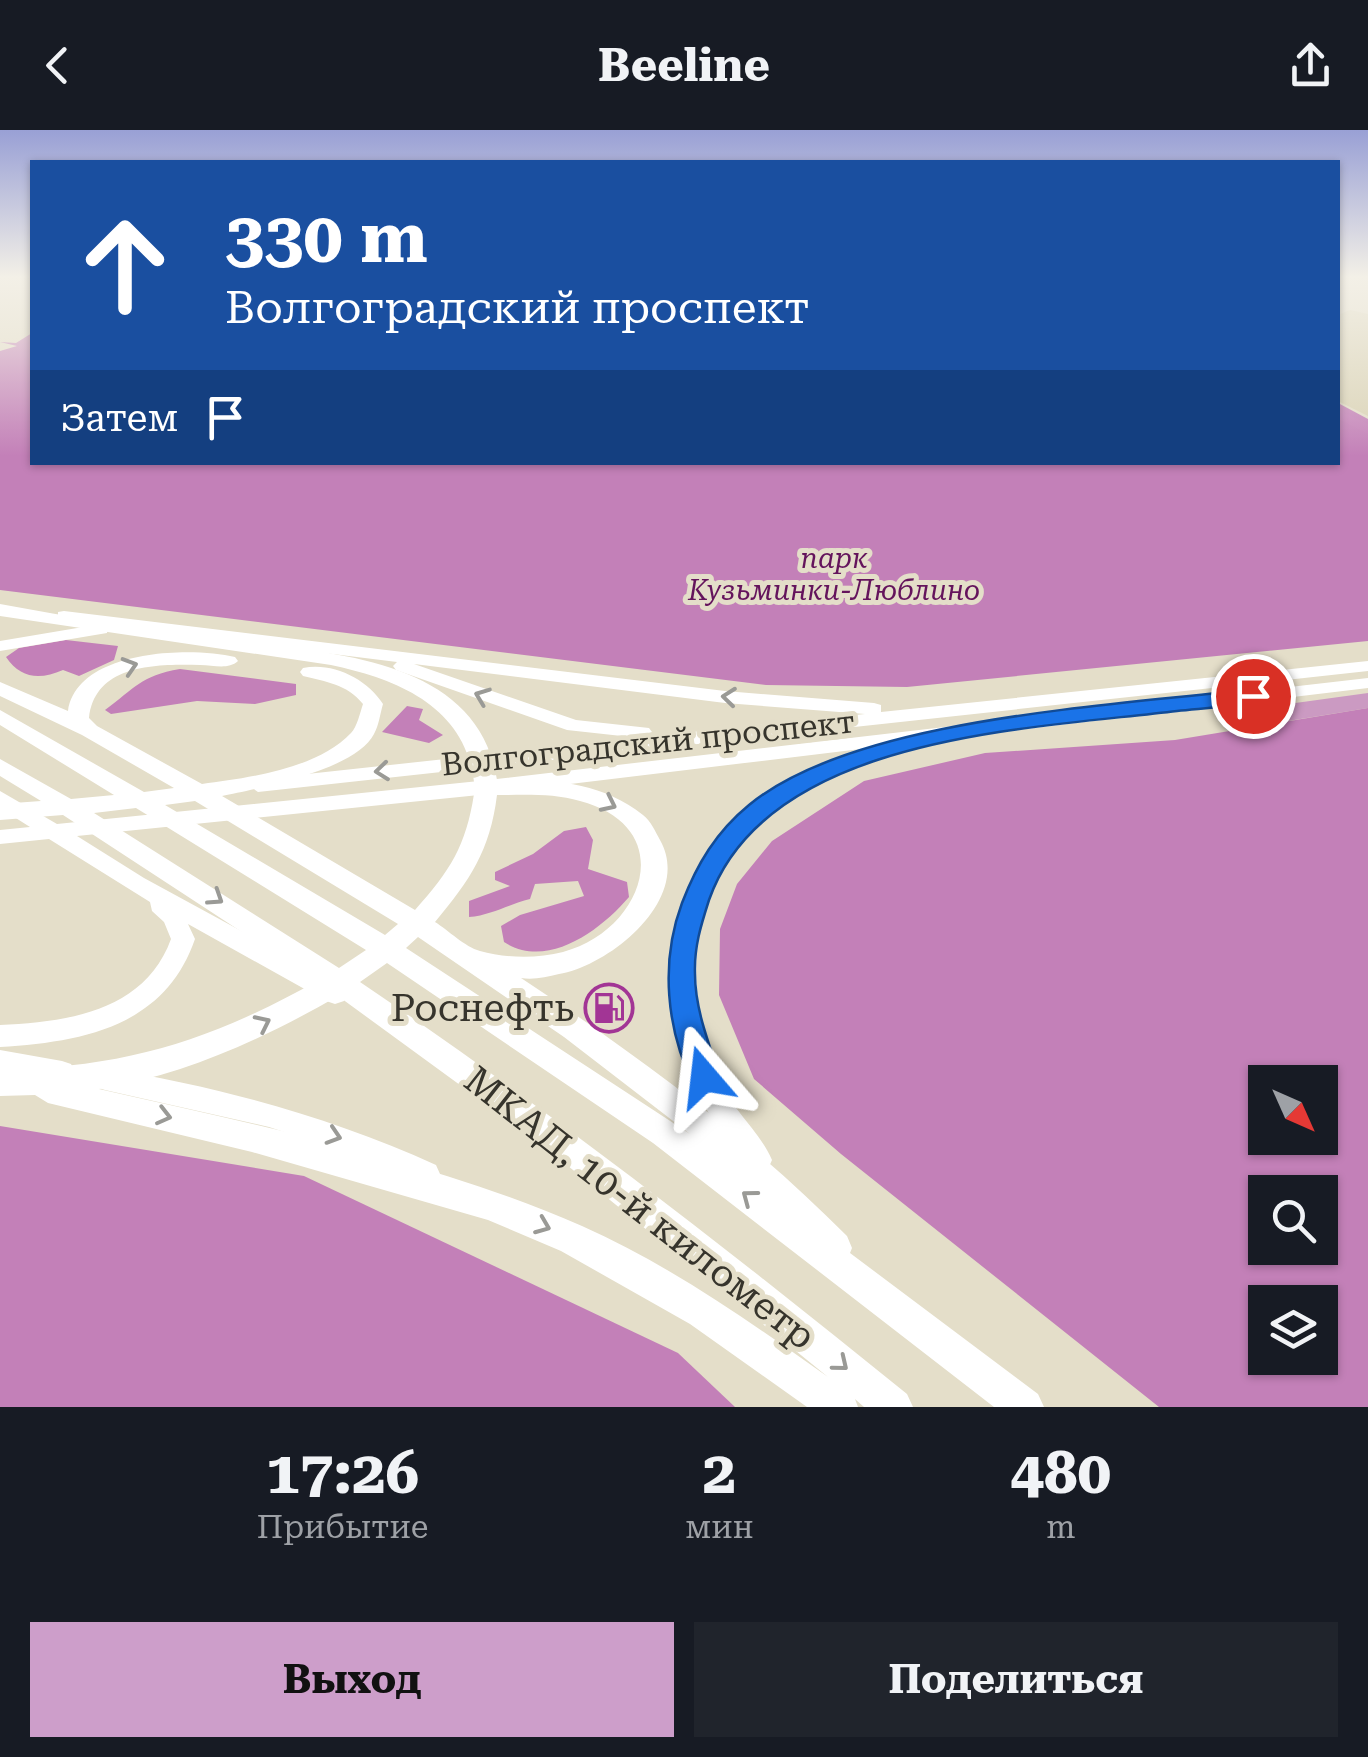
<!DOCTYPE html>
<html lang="ru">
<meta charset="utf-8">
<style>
:root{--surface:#171b24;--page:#20242c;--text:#f1f3f6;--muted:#9ea1a6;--accent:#cd9eca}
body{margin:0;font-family:"Roboto Serif",serif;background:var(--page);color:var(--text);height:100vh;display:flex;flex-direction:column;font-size:38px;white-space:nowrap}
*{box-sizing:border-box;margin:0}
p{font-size:32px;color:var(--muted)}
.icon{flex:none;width:55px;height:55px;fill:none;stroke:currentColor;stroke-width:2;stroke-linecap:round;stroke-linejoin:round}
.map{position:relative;height:1277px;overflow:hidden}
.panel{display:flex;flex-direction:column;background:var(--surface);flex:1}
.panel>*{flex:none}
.top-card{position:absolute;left:30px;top:30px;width:1310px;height:305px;border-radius:0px;box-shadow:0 2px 8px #0004;background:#1a4fa0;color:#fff;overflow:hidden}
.needle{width:65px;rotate:135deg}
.fabs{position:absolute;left:1248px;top:935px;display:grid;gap:20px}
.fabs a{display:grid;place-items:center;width:90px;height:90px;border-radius:0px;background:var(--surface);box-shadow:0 2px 8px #0004;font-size:50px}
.pin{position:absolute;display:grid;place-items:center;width:85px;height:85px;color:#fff;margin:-42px;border:5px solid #fff;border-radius:50%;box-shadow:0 2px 10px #0007}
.me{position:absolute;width:110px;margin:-55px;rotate:343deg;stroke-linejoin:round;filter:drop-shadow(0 0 8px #0008)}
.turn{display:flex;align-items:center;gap:35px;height:210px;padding:0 30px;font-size:45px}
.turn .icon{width:130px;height:130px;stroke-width:2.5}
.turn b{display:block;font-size:70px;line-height:85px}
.then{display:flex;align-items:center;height:95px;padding:0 30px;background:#0003;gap:20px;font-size:38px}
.eta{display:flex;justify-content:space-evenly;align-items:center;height:170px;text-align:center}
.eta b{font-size:60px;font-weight:700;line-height:70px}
.button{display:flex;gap:20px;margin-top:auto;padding:20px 30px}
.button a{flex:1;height:115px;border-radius:0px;background:var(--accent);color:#111;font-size:40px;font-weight:700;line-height:115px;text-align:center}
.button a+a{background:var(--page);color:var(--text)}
header{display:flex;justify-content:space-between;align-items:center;height:130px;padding:0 30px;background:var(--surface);font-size:45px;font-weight:700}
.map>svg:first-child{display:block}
</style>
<header><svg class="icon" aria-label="back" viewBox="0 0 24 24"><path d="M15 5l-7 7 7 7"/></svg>Beeline<svg class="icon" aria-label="share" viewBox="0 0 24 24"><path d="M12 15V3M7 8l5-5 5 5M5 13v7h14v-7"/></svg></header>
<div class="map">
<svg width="1368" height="1277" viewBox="0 0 1368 1277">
<rect width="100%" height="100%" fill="#e4dec9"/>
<polygon fill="#dad3b6" points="1350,180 1368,184 1368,286 1338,271 1338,185"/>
<polygon fill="#cb9ac2" points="1368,563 1368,578 1246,598 1245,587 1259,578"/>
<g fill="#c380b8" fill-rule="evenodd">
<polygon points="32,203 32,332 1338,332 1338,273 1368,289 1368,511 907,557 766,555 0,460 0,221 17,216 0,212 16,213"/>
<path d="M 66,510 L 118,516 L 114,530 L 79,546 L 63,540 C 40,550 21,549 6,527 L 19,518 Z"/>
<path d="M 180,539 L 296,554 L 296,565 L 255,574 L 197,571 L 111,584 L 105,580 C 135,558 140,546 180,539 Z"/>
<polygon points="407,576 423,579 419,590 443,605 429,613 382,602"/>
<path d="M 1368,578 L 1368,1277 L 1159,1277 L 841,1024 L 754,949 L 719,865 L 720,799 L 737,754 L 772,711 L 864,651 L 985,623 L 1175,610 ZM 1265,952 L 1320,952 L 1320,1008 L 1265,1008 ZM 1265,1062 L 1320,1062 L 1320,1118 L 1265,1118 ZM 1265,1172 L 1320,1172 L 1320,1228 L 1265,1228 Z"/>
<path d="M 586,697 L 593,710 L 588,739 L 627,752 L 629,767 C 600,801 547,840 504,812 L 501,796 L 520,785 L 584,766 L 578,751 L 535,754 L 530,769 C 509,774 492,785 469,787 L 469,771 L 510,756 L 495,750 L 495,742 L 533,724 L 564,701 Z"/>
<polygon points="0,996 304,1046 678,1223 735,1277 0,1277"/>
</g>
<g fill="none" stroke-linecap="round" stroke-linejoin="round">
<polygon fill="#c481b9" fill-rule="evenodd" points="1338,280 1368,294 1368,304 1338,289"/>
<g fill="#fff" fill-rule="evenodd">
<path d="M 64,481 L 725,561 L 874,573 L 881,575 L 881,582 L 1368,531 L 1368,541 L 258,662 L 248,655 L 251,650 L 640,608 L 567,600 L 396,540 L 393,536 L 397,532 L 108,496 L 107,503 L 101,504 L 0,521 L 0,511 L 95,495 L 58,490 L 58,482 ZM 414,534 L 725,573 L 865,584 L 644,607 L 652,602 L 649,598 L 576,590 Z"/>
<path d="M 1368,548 L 1368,558 L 886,616 L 891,621 L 888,625 C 852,637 814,647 783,671 C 693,739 676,845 718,947 C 730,978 759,1000 772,1030 L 768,1039 L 758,1043 C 735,1034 711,988 699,965 C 648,860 670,726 771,659 C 801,639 835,629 869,618 L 479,665 L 77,706 L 144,748 L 344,857 L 347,864 L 344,871 L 335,874 L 326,871 L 188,794 L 195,809 C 165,896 84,912 0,917 L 0,895 C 68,892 145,881 171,809 L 164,792 L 152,781 L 150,772 L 49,709 L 0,714 L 0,700 L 30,697 L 0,678 L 0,661 L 57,694 L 479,651 Z"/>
<polygon points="0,920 62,931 71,934 75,942 71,950 62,953 0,942"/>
<path d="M 105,938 C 220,957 330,987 436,1035 L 440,1044 L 436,1053 L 426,1057 L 342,1021 L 269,997 L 105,960 L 96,957 L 92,949 L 96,941 Z"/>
</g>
<path fill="#fff" fill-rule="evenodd" d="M 0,474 C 70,487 141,498 212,508 C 312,523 477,520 497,650 C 549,649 600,651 643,685 C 651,691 655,701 660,710 C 693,768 611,835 559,844 C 546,847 534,850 521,848 C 637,925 749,1007 847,1106 L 852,1118 L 850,1123 L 1038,1264 L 1044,1277 L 994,1277 L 653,1013 L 387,833 L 360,852 C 550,980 729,1120 907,1264 L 913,1277 L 864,1277 L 855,1269 L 858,1277 L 807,1277 L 690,1194 L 561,1121 L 488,1090 L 252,1022 L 48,973 L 35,965 L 0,966 L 0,940 C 125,937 208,912 317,851 L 63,685 L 0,690 L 0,674 L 41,671 L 0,646 L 0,629 L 71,669 L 114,665 L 0,595 L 0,580 L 144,662 L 174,658 L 82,605 L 0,566 L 0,552 L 68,581 C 77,520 188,516 235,527 L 238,531 C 228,540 214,535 200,535 C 156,534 95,534 89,588 L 97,596 L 202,654 C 248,648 317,639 351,603 C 357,597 360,583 363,574 C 347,554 326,552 303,546 L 300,542 L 303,538 C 333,532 367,549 383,574 C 380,584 379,595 374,604 C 356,640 259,658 222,666 L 415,780 C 450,741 466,716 474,664 L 468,658 L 474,652 C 465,576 397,549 331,535 L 0,486 ZM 497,665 C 524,665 553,663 580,671 C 681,698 643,801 563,822 C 537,829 504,828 480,821 C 465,817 448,800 435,792 C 470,750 490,721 497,665 ZM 195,671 L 398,794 L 385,805 L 165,675 ZM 136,678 L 366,820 L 339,838 L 94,683 ZM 418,807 L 564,907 L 690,1004 L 406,818 ZM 338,866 L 541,1014 L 828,1247 C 750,1192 670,1135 582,1096 C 434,1031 257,995 99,959 C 185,945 263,909 338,866 Z"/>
</g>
<defs><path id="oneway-chevron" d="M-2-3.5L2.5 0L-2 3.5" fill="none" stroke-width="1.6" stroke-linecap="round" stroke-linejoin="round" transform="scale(2.5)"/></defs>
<g stroke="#9a9a96">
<use href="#oneway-chevron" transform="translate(130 536) rotate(-17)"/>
<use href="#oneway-chevron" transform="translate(482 566) rotate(-159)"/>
<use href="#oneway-chevron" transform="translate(729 567) rotate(-174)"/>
<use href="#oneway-chevron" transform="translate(382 641) rotate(174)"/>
<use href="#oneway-chevron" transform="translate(609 674) rotate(26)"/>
<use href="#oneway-chevron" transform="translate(216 768) rotate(33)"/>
<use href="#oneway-chevron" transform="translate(263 893) rotate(-26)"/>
<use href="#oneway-chevron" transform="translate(164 986) rotate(14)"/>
<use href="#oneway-chevron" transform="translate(334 1006) rotate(18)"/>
<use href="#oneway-chevron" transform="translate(749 1067) rotate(-143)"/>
<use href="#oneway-chevron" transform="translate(543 1096) rotate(22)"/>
<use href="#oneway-chevron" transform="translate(841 1234) rotate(39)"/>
</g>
<linearGradient id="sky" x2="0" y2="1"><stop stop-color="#99a0d5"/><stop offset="0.45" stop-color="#f3f0e7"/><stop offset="1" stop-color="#f3f0e7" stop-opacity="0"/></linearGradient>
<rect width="1368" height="326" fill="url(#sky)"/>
<path fill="#1a73e8" stroke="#114b97" stroke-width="2.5" d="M 1253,559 L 1260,561 L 1263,566 L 1260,570 C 1234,577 1205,578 1177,581 C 1030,599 767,605 709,770 C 701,795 694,817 695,844 C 695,879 709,914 720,947 L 715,956 L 704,960 L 694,956 C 666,899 660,832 682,773 C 697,734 716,702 749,675 C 856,587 1115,576 1253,559 Z"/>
<defs>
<g id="fuel-ring" transform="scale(2.5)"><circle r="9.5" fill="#e4dec9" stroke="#a23595" stroke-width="1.5"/><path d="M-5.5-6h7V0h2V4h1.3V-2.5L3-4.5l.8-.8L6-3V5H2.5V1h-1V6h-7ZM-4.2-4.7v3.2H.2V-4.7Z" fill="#a23595"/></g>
</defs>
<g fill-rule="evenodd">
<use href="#fuel-ring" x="609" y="878"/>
</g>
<g text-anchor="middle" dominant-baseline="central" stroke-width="10" stroke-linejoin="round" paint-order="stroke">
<g font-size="28" font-style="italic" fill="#64145c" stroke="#e4dec9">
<text x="834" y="428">парк<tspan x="834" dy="32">Кузьминки-Люблино</tspan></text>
</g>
<g font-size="32" fill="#36342c" stroke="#e4dec9">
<text transform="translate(648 613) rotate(-6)">Волгоградский проспект</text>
</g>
<g font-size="38" fill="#36342c" stroke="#e4dec9" text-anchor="end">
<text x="574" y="878">Роснефть</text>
</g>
<g font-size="38" fill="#36342c" stroke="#e4dec9">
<text transform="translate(640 1078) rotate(38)">МКАД, 10-й километр</text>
</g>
</g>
</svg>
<div class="fabs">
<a><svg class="needle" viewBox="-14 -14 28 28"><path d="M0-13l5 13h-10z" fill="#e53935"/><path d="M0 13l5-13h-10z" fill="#9ea1a6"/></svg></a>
<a><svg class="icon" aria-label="search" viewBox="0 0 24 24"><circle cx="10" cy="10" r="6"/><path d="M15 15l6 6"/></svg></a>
<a><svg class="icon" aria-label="layers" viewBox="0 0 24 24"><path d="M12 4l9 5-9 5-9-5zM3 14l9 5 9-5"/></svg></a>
</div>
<div class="pin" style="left:1253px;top:566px;background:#d93025"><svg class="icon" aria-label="arrive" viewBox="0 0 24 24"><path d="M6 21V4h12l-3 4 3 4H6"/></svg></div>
<svg class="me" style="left:704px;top:947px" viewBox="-20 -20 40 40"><path d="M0-17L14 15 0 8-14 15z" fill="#1a73e8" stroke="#fff" stroke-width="4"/></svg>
<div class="top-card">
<div class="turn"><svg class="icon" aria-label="ahead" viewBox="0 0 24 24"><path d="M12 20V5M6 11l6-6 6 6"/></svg><div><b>330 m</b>Волгоградский проспект</div></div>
<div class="then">Затем<svg class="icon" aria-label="arrive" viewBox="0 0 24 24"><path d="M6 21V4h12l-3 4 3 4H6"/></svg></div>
</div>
</div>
<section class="panel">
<div class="eta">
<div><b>17:26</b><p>Прибытие</p></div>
<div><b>2</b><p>мин</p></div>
<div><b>480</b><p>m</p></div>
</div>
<div class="button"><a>Выход</a><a>Поделиться</a></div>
</section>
